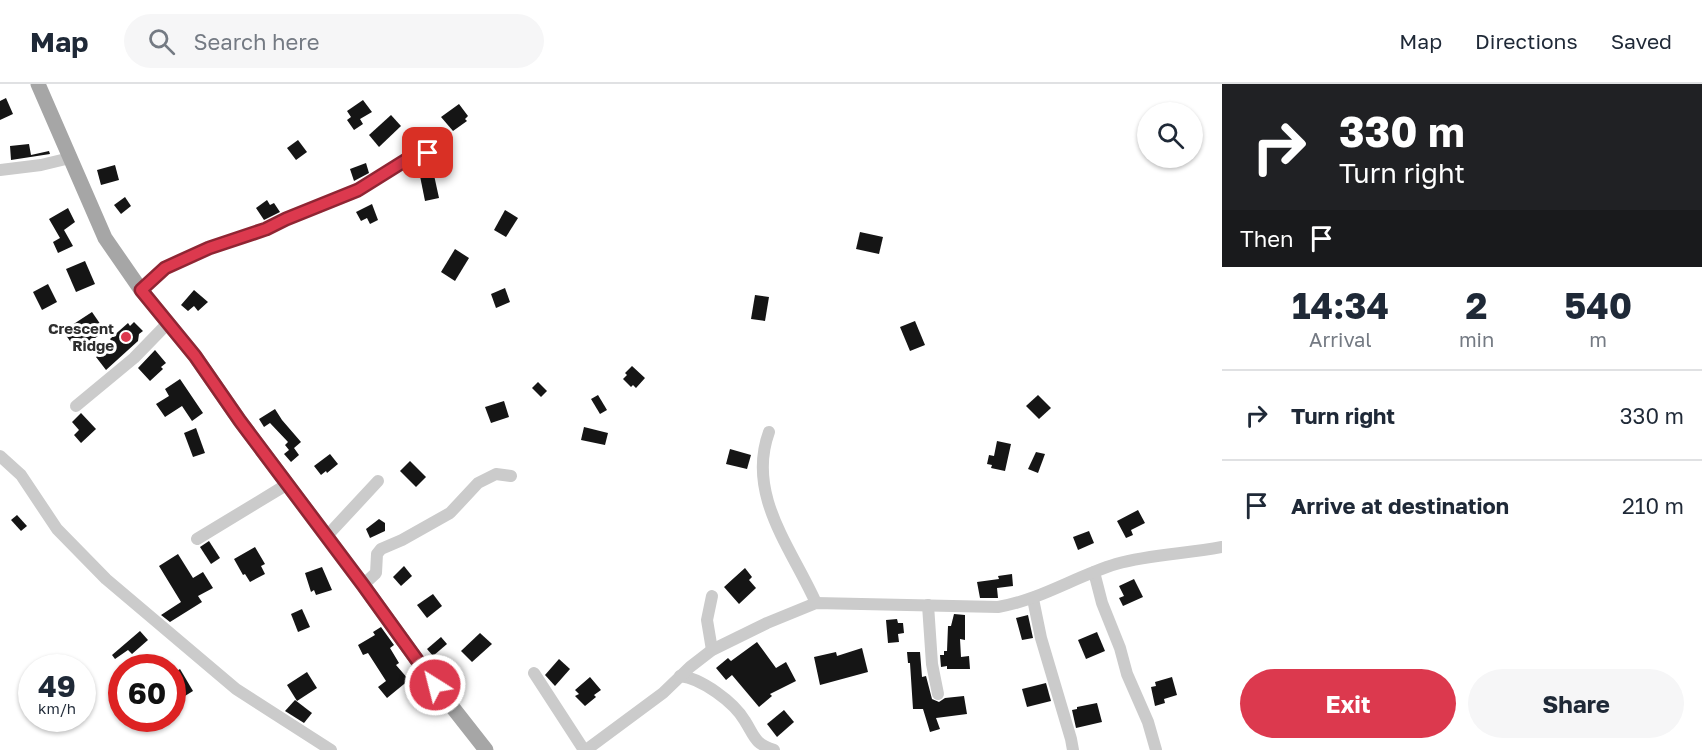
<!DOCTYPE html>
<style>
:root{--surface:#fff;--page:#f6f6f7;--text:#1f2937;--muted:#747a83;--line:#e0e1e3;--accent:#dc394e}
body{margin:0;font-family:"Golos Text",sans-serif;background:var(--page);color:var(--text);height:100vh;display:flex;flex-direction:column;font-size:22px;white-space:nowrap}
*{box-sizing:border-box;margin:0}
p{font-size:20px;color:var(--muted)}
.icon{flex:none;width:33px;height:33px;fill:none;stroke:currentColor;stroke-width:2;stroke-linecap:round;stroke-linejoin:round}
.map{position:relative;flex:1;overflow:hidden}
.panel{display:flex;flex-direction:column;background:var(--surface);width:480px}
.panel>*{flex:none}
.top-card{background:#202124;color:#fff;overflow:hidden}
.controls{position:absolute;left:1137px;top:18px;display:grid;gap:12px}
.controls a{display:grid;place-items:center;width:66px;height:66px;border-radius:50%;background:var(--surface);box-shadow:0 2px 4px #0004;font-size:30px}
.speed{position:absolute;left:18px;top:570px;display:flex;gap:12px;font-size:30px;font-weight:700;text-align:center}
.speed>*{display:grid;place-content:center;width:78px;height:78px;border-radius:50%;background:var(--surface);box-shadow:0 2px 4px #0004;line-height:1}
.speed small{font-size:15px;font-weight:400}
.speed .limit{border:9px solid #d22;background:#fff;color:#111}
.pin{position:absolute;display:grid;place-items:center;width:51px;height:51px;color:#fff;margin:-26px;border-radius:12px;box-shadow:0 3px 9px #0006}
.me{position:absolute;width:66px;margin:-33px;rotate:324deg;stroke-linejoin:round;filter:drop-shadow(0 0 4px #0008)}
.turn{display:flex;align-items:center;gap:21px;height:126px;padding:0 18px;font-size:27px}
.turn .icon{width:78px;height:78px;stroke-width:2.5}
.turn b{display:block;font-size:42px;line-height:51px}
.then{display:flex;align-items:center;height:57px;padding:0 18px;background:#0003;gap:12px;font-size:22px}
.eta{display:flex;justify-content:space-evenly;align-items:center;height:102px;text-align:center}
.eta b{font-size:36px;font-weight:700;line-height:42px}
.primary-button{display:flex;gap:12px;margin-top:auto;padding:12px 18px}
.primary-button a{flex:1;height:69px;border-radius:36px;background:var(--accent);color:#fff;font-size:24px;font-weight:700;line-height:69px;text-align:center}
.primary-button a+a{background:var(--page);color:var(--text)}
ul{padding:0;list-style:none}
li{display:flex;align-items:center;gap:18px;height:90px;padding:0 18px;border-top:2px solid var(--line)}
li div{flex:1}
li b{display:block;font-size:22px}
li em{font-style:normal}
header{display:flex;align-items:center;gap:36px;box-sizing:border-box;height:84px;padding:0 30px;background:var(--surface);border-bottom:2px solid var(--line)}
header strong{font-size:28px}
nav{display:flex;gap:33px;margin-inline-start:auto;font-size:21px}
.search{width:420px;height:54px;background:var(--page);display:flex;align-items:center;gap:15px;box-sizing:border-box;padding:0 21px;border-radius:33px;color:var(--muted);font-size:22px}
main{display:flex;flex:1;min-height:0}
.map>svg:first-child{display:block}
</style>
<header>
<strong>Map</strong>
<div class="search"><svg class="icon" aria-label="search" viewBox="0 0 24 24"><circle cx="10" cy="10" r="6"/><path d="M15 15l6 6"/></svg>Search here</div>
<nav><a>Map</a><a>Directions</a><a>Saved</a></nav>
</header>
<main>
<div class="map">
<svg width="1222" height="666" viewBox="0 0 1222 666">
<rect width="100%" height="100%" fill="#fff"/>
<g fill="#151515">
<polygon points="6,14 13,30 0,36 0,17"/>
<polygon points="363,16 372,28 360,35 363,40 354,46 347,36 351,33 347,27"/>
<polygon points="459,20 468,32 465,35 467,37 453,47 441,33"/>
<polygon points="391,31 401,42 379,63 369,51"/>
<polygon points="298,56 307,68 296,76 287,64"/>
<polygon points="29,60 31,71 49,67 50,70 11,76 10,62"/>
<polygon points="366,79 369,89 354,97 350,85"/>
<polygon points="115,81 119,96 101,101 97,86"/>
<polygon points="434,91 439,114 425,117 420,92"/>
<polygon points="125,113 131,122 121,130 114,121"/>
<polygon points="267,116 270,121 274,119 280,128 264,136 256,124"/>
<polygon points="372,120 378,136 370,140 367,134 361,137 356,128"/>
<polygon points="68,124 75,138 64,146 73,162 58,169 53,158 60,154 49,135"/>
<polygon points="505,126 518,134 506,153 494,146"/>
<polygon points="860,148 883,153 879,170 856,165"/>
<polygon points="455,165 469,174 455,197 441,188"/>
<polygon points="85,177 95,200 76,208 66,185"/>
<polygon points="48,200 57,218 42,226 33,208"/>
<polygon points="505,204 510,218 496,224 491,210"/>
<polygon points="194,206 208,218 198,227 194,222 188,227 181,221"/>
<polygon points="755,211 769,213 765,237 751,235"/>
<polygon points="92,228 105,247 77,267 63,247"/>
<polygon points="915,237 925,261 910,267 900,243"/>
<polygon points="134,238 143,247 139,250 138,257 106,286 96,273 114,260 110,255 128,239 130,242"/>
<polygon points="155,266 166,279 161,283 163,285 150,297 138,284"/>
<polygon points="632,282 645,294 636,304 633,301 631,303 623,295 627,291 625,289"/>
<polygon points="180,295 203,329 192,337 182,322 165,333 156,320 169,312 165,305"/>
<polygon points="538,298 547,307 541,313 532,304"/>
<polygon points="598,311 607,326 600,330 591,315"/>
<polygon points="1038,311 1051,324 1039,335 1026,322"/>
<polygon points="504,317 509,333 491,339 485,323"/>
<polygon points="275,325 282,336 301,358 294,364 299,371 291,378 284,370 289,366 285,361 288,358 270,339 264,343 259,335"/>
<polygon points="81,329 96,345 81,359 74,351 79,346 72,338"/>
<polygon points="584,343 608,349 605,361 581,356"/>
<polygon points="196,344 205,369 193,373 184,349"/>
<polygon points="997,357 1011,360 1005,387 991,384 992,381 987,380 989,371 994,372"/>
<polygon points="730,365 751,371 747,385 726,380"/>
<polygon points="1036,368 1045,370 1038,389 1028,385"/>
<polygon points="330,370 338,380 327,389 326,387 321,391 314,382"/>
<polygon points="410,377 426,393 416,403 400,387"/>
<polygon points="1138,426 1145,439 1131,446 1133,451 1126,454 1117,437"/>
<polygon points="17,431 27,442 21,447 11,436"/>
<polygon points="379,435 385,439 385,447 370,454 366,445"/>
<polygon points="1089,447 1094,459 1078,466 1073,453"/>
<polygon points="209,457 220,474 211,480 200,463"/>
<polygon points="255,463 265,480 261,482 265,490 250,498 245,490 243,491 234,475"/>
<polygon points="178,470 193,494 203,488 213,504 198,512 202,518 170,538 161,531 181,518 159,482"/>
<polygon points="404,482 412,492 401,502 393,493"/>
<polygon points="322,483 332,506 316,511 314,506 311,508 305,489"/>
<polygon points="745,484 752,493 749,496 756,504 739,520 724,503"/>
<polygon points="1012,490 1013,502 997,504 998,514 980,514 977,498 999,495 998,492"/>
<polygon points="1134,495 1143,513 1123,522 1119,514 1124,512 1119,502"/>
<polygon points="433,510 442,522 427,534 417,521"/>
<polygon points="302,525 310,543 298,548 291,530"/>
<polygon points="954,530 965,531 965,556 960,555 961,573 969,572 970,585 947,585 947,582 941,583 940,571 944,571 944,567 947,567 948,542 951,542"/>
<polygon points="1028,531 1033,554 1022,556 1016,534"/>
<polygon points="897,535 898,539 903,539 904,549 898,550 899,558 888,559 886,536"/>
<polygon points="381,543 394,561 390,564 399,579 396,581 409,596 387,614 378,603 386,597 368,569 363,571 358,561 375,551 373,548"/>
<polygon points="140,547 148,556 132,570 128,566 115,575 112,571"/>
<polygon points="1097,548 1105,567 1086,575 1078,556"/>
<polygon points="480,549 492,560 472,578 461,567"/>
<polygon points="441,553 447,560 433,572 427,565"/>
<polygon points="757,558 776,584 786,578 796,597 770,610 772,612 759,623 732,591 726,596 716,584 728,574 731,577"/>
<polygon points="862,564 868,588 820,601 814,573 836,568 837,572"/>
<polygon points="907,568 920,568 922,593 926,592 932,615 939,618 945,614 964,612 967,630 936,634 940,645 930,648 923,625 913,625 910,579 908,579"/>
<polygon points="559,575 570,585 555,602 545,591"/>
<polygon points="180,585 193,607 180,615 172,602 172,590"/>
<polygon points="307,588 317,604 297,617 287,601"/>
<polygon points="590,593 601,606 594,611 596,613 585,622 575,612 579,610 575,606"/>
<polygon points="1172,593 1177,611 1164,615 1165,619 1155,622 1151,603 1156,602 1155,598"/>
<polygon points="1046,599 1051,617 1027,623 1022,605"/>
<polygon points="295,616 312,629 304,639 285,627"/>
<polygon points="1097,619 1102,638 1076,644 1072,626 1077,625 1077,623"/>
<polygon points="784,626 794,638 777,653 767,640"/>
</g>
<g fill="none" stroke-linecap="round" stroke-linejoin="round">
<g stroke="#cbcbcb" stroke-width="12">
<polyline points="0,86 41,81 70,74"/>
<polyline points="141,206 165,184 209,164 266,145 286,135 358,106 406,76 428,69"/>
<polyline points="76,322 134,274 168,239"/>
<path d="M 769,348 C 746,411 792,465 816,519"/>
<polyline points="0,372 21,391 57,445 106,495 236,605 331,666"/>
<polyline points="326,453 378,397"/>
<polyline points="197,455 286,401"/>
<polyline points="1094,488 1102,519 1120,564 1127,590 1148,638 1156,666"/>
<polyline points="363,501 376,489 377,470 381,465 402,456 450,429 478,399 496,390 511,392"/>
<polyline points="1033,515 1041,554 1071,655 1073,666"/>
<polyline points="928,521 932,580 938,610"/>
<polyline points="712,566 707,536 712,512"/>
<polyline points="534,589 584,666"/>
<path d="M 680,592 C 701,594 734,618 745,637 C 755,653 754,659 774,666"/>
<path d="M 586,666 L 663,609 L 690,583 L 712,566 L 767,539 L 816,519 L 998,523 C 1040,516 1076,492 1116,480 C 1152,470 1187,470 1222,463"/>
</g>
<polyline stroke="#a6a6a6" stroke-width="15" points="38,0 105,154 141,206 195,272 240,337 363,501 435,601 486,666"/>
</g>
<g fill="none" stroke-linecap="round" stroke-linejoin="round">
<g stroke="#8f2533" stroke-width="15">
<polyline id="route" points="428,69 406,76 358,106 286,135 266,145 209,164 165,184 141,206 195,272 240,337 363,501 435,601"/>
</g>
<use href="#route" stroke="#dc394e" stroke-width="10"/>
</g>
<circle fill="#dc394e" stroke="#fff" stroke-width="2" cx="126" cy="253" r="6"/>
<g text-anchor="middle" dominant-baseline="central" stroke-width="6" stroke-linejoin="round" paint-order="stroke">
<g font-size="15" font-weight="bold" fill="#2e2e2e" stroke="#fff" text-anchor="end">
<text x="114" y="244">Crescent<tspan x="114" dy="17">Ridge</tspan></text>
</g>
</g>
</svg>
<div class="controls">
<a><svg class="icon" aria-label="search" viewBox="0 0 24 24"><circle cx="10" cy="10" r="6"/><path d="M15 15l6 6"/></svg></a>
</div>
<div class="speed"><div>49<small>km/h</small></div><div class="limit">60</div></div>
<div class="pin" style="left:428px;top:69px;background:#d93025"><svg class="icon" aria-label="arrive" viewBox="0 0 24 24"><path d="M6 21V4h12l-3 4 3 4H6"/></svg></div>
<svg class="me" style="left:435px;top:601px" viewBox="-20 -20 40 40"><circle r="17" fill="#dc394e" stroke="#fff" stroke-width="3"/><path d="M0-11L8 9 0 5-8 9z" fill="#fff"/></svg>
</div>
<section class="panel">
<div class="top-card">
<div class="turn"><svg class="icon" aria-label="right" viewBox="0 0 24 24"><path d="M7 20v-9h11M14 6l5 5-5 5"/></svg><div><b>330 m</b>Turn right</div></div>
<div class="then">Then<svg class="icon" aria-label="arrive" viewBox="0 0 24 24"><path d="M6 21V4h12l-3 4 3 4H6"/></svg></div>
</div>
<div class="eta">
<div><b>14:34</b><p>Arrival</p></div>
<div><b>2</b><p>min</p></div>
<div><b>540</b><p>m</p></div>
</div>
<ul>
<li><svg class="icon" aria-label="right" viewBox="0 0 24 24"><path d="M7 20v-9h11M14 6l5 5-5 5"/></svg><div><b>Turn right</b></div><em>330 m</em></li>
<li><svg class="icon" aria-label="arrive" viewBox="0 0 24 24"><path d="M6 21V4h12l-3 4 3 4H6"/></svg><div><b>Arrive at destination</b></div><em>210 m</em></li>
</ul>
<div class="primary-button"><a>Exit</a><a>Share</a></div>
</section>
</main>
